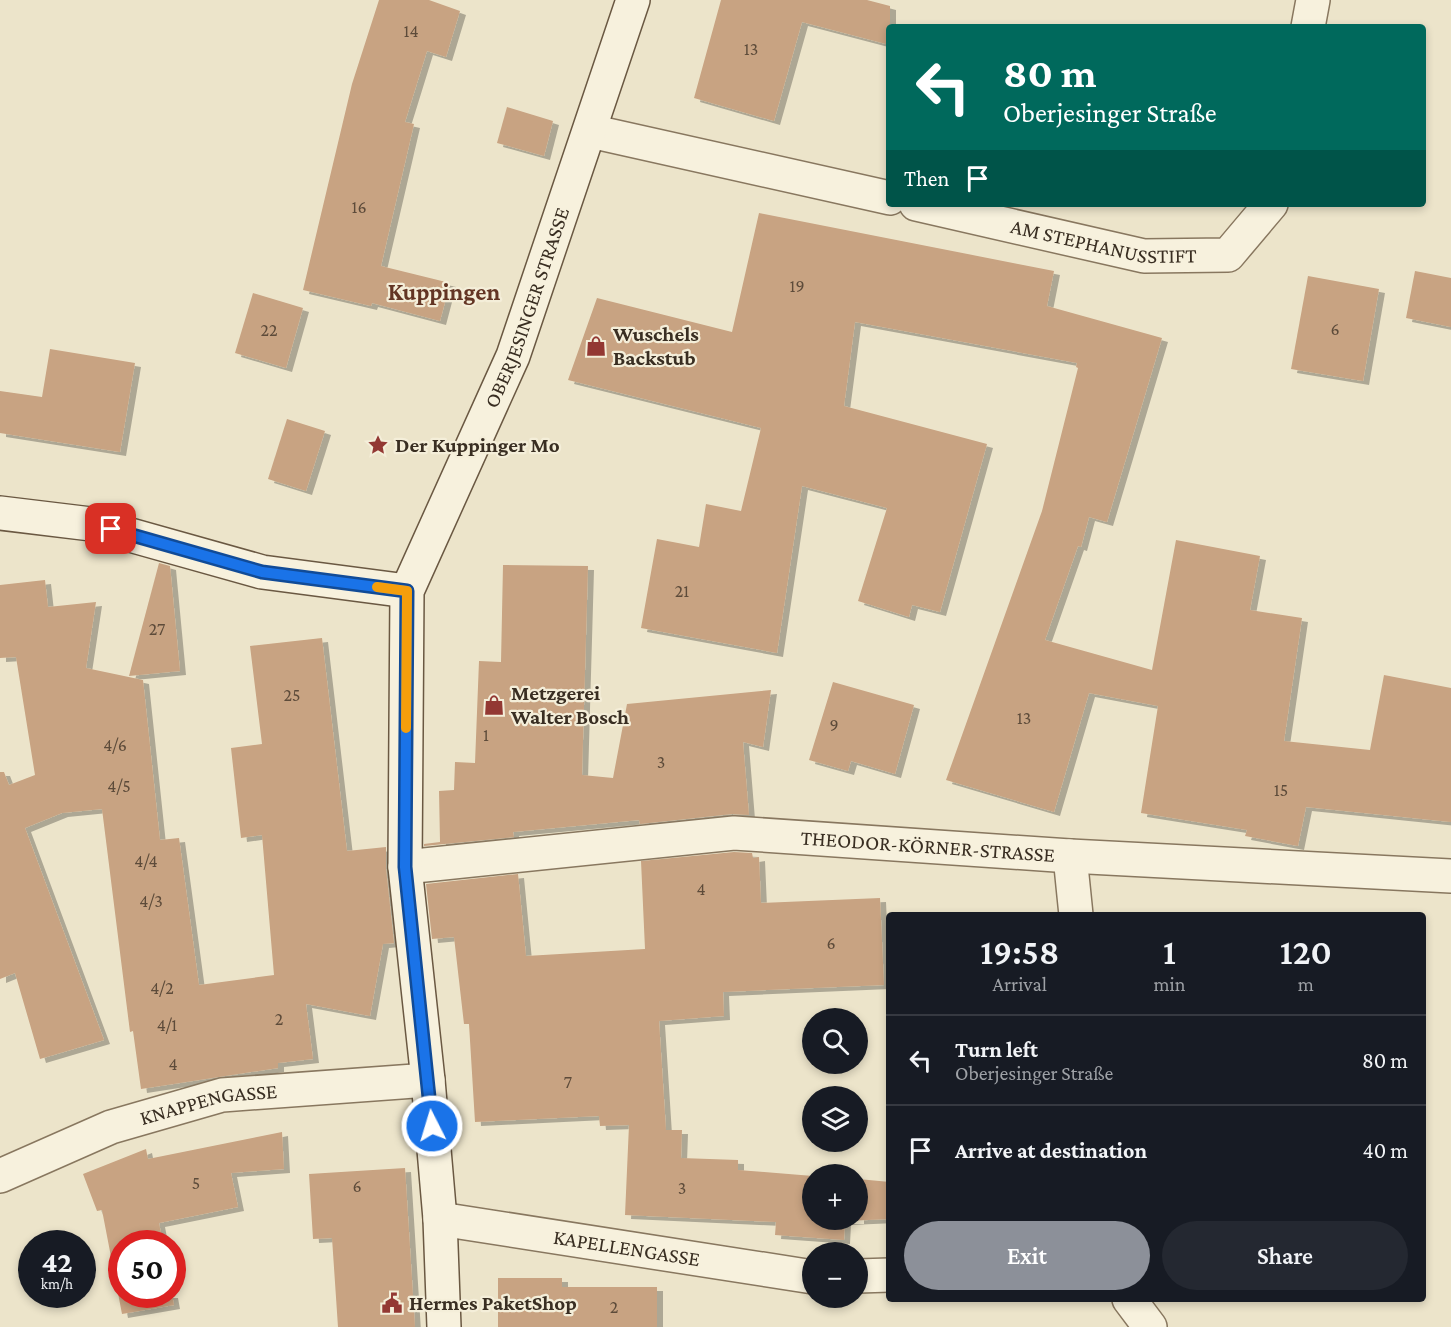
<!DOCTYPE html>
<meta charset="utf-8">
<style>
:root{--surface:#171b24;--page:#242831;--text:#f1f3f6;--muted:#9ea1a6;--line:#363941;--accent:#8c9099}
body{margin:0;font-family:"Crimson Pro",serif;background:var(--page);color:var(--text);height:100vh;display:flex;flex-direction:column;font-size:22px;white-space:nowrap}
*{box-sizing:border-box;margin:0}
p{font-size:20px;color:var(--muted)}
.icon{flex:none;width:33px;height:33px;fill:none;stroke:currentColor;stroke-width:2;stroke-linecap:round;stroke-linejoin:round}
.map{position:relative;flex:1;overflow:hidden}
.sheet{position:absolute;left:886px;top:912px;width:540px;height:390px;display:flex;flex-direction:column;background:var(--surface);border-radius:6px;box-shadow:0 3px 9px #0003}
.sheet>*{flex:none}
.top-card{position:absolute;left:886px;top:24px;width:540px;height:183px;border-radius:6px;box-shadow:0 3px 9px #0003;background:#00695c;color:#fff;overflow:hidden}
.tools{position:absolute;left:802px;top:1008px;display:grid;gap:12px}
.tools a{display:grid;place-items:center;width:66px;height:66px;border-radius:50%;background:var(--surface);box-shadow:0 3px 9px #0003;font-size:30px}
.speed{position:absolute;left:18px;top:1230px;display:flex;gap:12px;font-size:30px;font-weight:700;text-align:center}
.speed>*{display:grid;place-content:center;width:78px;height:78px;border-radius:50%;background:var(--surface);box-shadow:0 3px 9px #0003;line-height:1}
.speed small{font-size:15px;font-weight:400}
.speed .limit{border:9px solid #d22;background:#fff;color:#111}
.pin{position:absolute;display:grid;place-items:center;width:51px;height:51px;color:#fff;margin:-26px;border-radius:12px;box-shadow:0 3px 9px #0006}
.me{position:absolute;width:66px;margin:-33px;rotate:355deg;stroke-linejoin:round;filter:drop-shadow(0 0 4px #0008)}
.turn{display:flex;align-items:center;gap:21px;height:126px;padding:0 18px;font-size:27px}
.turn .icon{width:78px;height:78px;stroke-width:2.5}
.turn b{display:block;font-size:42px;line-height:51px}
.then{display:flex;align-items:center;height:57px;padding:0 18px;background:#0003;gap:12px;font-size:22px}
.eta{display:flex;justify-content:space-evenly;align-items:center;height:102px;text-align:center}
.eta b{font-size:36px;font-weight:600;line-height:42px}
.button{display:flex;gap:12px;margin-top:auto;padding:12px 18px}
.button a{flex:1;height:69px;border-radius:36px;background:var(--accent);color:#fff;font-size:24px;font-weight:600;line-height:69px;text-align:center}
.button a+a{background:var(--page);color:var(--text)}
ul{padding:0;list-style:none}
li{display:flex;align-items:center;gap:18px;height:90px;padding:0 18px;border-top:2px solid var(--line)}
li div{flex:1}
li b{display:block;font-size:22px}
li em{font-style:normal}
.map>svg:first-child{display:block}
</style>
<div class="map">
<svg width="1451" height="1327" viewBox="0 0 1451 1327">
<defs>
<filter id="shadow"><feDropShadow dx="6" dy="4" stdDeviation="0" flood-color="#0004"/></filter>
</defs>
<rect width="100%" height="100%" fill="#ece4ca"/>
<g fill="#c8a382" filter="url(#shadow)">
<polygon points="379,0 429,0 460,11 446,57 427,51 405,122 414,124 381,266 450,283 440,321 372,303 371,306 303,290 352,84"/>
<polygon points="721,0 867,0 890,6 890,45 802,22 774,121 694,98"/>
<polygon points="507,107 553,121 544,156 497,143"/>
<polygon points="759,213 1054,271 1047,306 1162,338 1107,522 1089,517 1081,547 1078,546 1045,640 1152,670 1176,540 1260,556 1250,610 1302,618 1284,741 1370,750 1384,675 1451,688 1451,822 1306,807 1298,846 1245,836 1247,830 1141,813 1158,706 1089,693 1054,812 946,780 1042,511 1078,368 1076,367 1077,363 855,322 844,406 987,444 940,612 912,605 909,617 858,601 887,508 802,486 777,653 641,628 657,539 699,547 706,504 741,511 761,428 568,380 597,298 732,332"/>
<polygon points="1415,271 1451,278 1451,327 1406,318"/>
<polygon points="1308,276 1379,289 1363,381 1291,369"/>
<polygon points="253,293 303,308 286,368 235,353"/>
<polygon points="50,349 135,363 120,452 0,433 0,391 42,397"/>
<polygon points="287,419 325,431 306,491 268,479"/>
<polygon points="159,563 170,566 180,671 129,676"/>
<polygon points="503,565 588,566 582,775 613,778 627,704 771,690 763,747 743,742 749,815 732,814 640,824 639,820 513,832 514,837 424,846 424,844 440,842 439,791 454,790 455,762 475,763 479,661 501,662"/>
<polygon points="45,580 48,607 96,602 86,668 143,680 160,840 179,838 199,985 274,975 262,835 241,838 231,748 262,744 250,646 322,638 347,851 386,847 386,869 394,943 383,944 370,1016 306,1004 313,1059 278,1063 278,1068 141,1089 133,1031 130,1032 102,809 62,813 25,828 104,1040 40,1059 15,973 0,979 0,772 4,772 9,785 35,775 16,657 0,658 0,585"/>
<polygon points="833,682 914,705 895,774 851,761 848,771 809,760"/>
<polygon points="734,852 752,853 753,858 759,857 761,903 880,898 884,985 723,992 724,1016 659,1021 666,1130 682,1130 681,1158 738,1160 738,1170 813,1176 813,1220 858,1220 858,1179 890,1182 890,1219 845,1221 844,1240 775,1235 776,1222 625,1215 629,1125 600,1126 599,1116 475,1122 469,1024 464,1024 454,937 432,939 426,884 518,874 526,956 645,949 641,861"/>
<polygon points="282,1132 284,1169 231,1173 238,1207 159,1223 163,1244 122,1244 122,1294 172,1294 174,1305 122,1314 102,1210 97,1211 83,1174 146,1149 148,1159"/>
<polygon points="405,1168 415,1327 338,1327 332,1238 313,1239 309,1174"/>
<polygon points="498,1278 562,1278 562,1287 657,1287 657,1327 498,1327"/>
</g>
<g fill="none" stroke-linecap="round" stroke-linejoin="round">
<g stroke="#88775f" stroke-width="36">
<g id="minor">
<polyline points="1308,27 1313,0"/>
<polyline points="590,131 890,198"/>
<path id="s1" d="M 916,204 L 1144,256 L 1228,255 L 1271,204"/>
<polyline points="1070,856 1076,915"/>
<path id="s2" d="M 405,867 L 734,833 L 1070,856 L 1451,876"/>
<path id="s3" d="M 0,1176 L 111,1127 L 222,1095 L 428,1080"/>
<path id="s4" d="M 440,1219 L 813,1277"/>
<polyline points="858,1276 890,1275"/>
<polyline points="1129,1299 1150,1327"/>
</g>
</g>
<g stroke="#6a5842" stroke-width="36">
<g id="secondary">
<polyline points="0,513 91,524 262,572 407,591"/>
<path id="s5" d="M 444,1327 L 440,1219 L 428,1080 L 405,867 L 407,591 L 513,356 L 633,0"/>
</g>
</g>
<use href="#minor" stroke="#f7f1dd" stroke-width="33"/>
<use href="#secondary" stroke="#f7f1dd" stroke-width="33"/>
</g>
<g fill="none" stroke-linecap="round" stroke-linejoin="round">
<g stroke="#114b97" stroke-width="15">
<polyline id="route" points="111,529 262,572 407,591 405,867 432,1126"/>
</g>
<use href="#route" stroke="#1a73e8" stroke-width="10"/>
<polyline stroke="#f59e0b" stroke-width="10" points="377,587 407,591 406,728"/>
</g>
<defs>
<g id="shop-bare" transform="scale(1.62)"><path d="M-5-2.5h2.3a2.7 3.5 0 0 1 5.4 0H5L5.5 6h-11ZM-1.5-2.5h3a1.5 2.3 0 0 0-3 0Z" fill="#933833" stroke="#f4eed9" stroke-width="2.5" paint-order="stroke"/></g>
<g id="sight-bare" transform="scale(1.62)"><path d="M0-6L1.8-2.2L6-1.7L2.9 1.2L3.7 5.4L0 3.3L-3.7 5.4L-2.9 1.2L-6-1.7L-1.8-2.2Z" fill="#933833" stroke="#f4eed9" stroke-width="2.5" paint-order="stroke"/></g>
<g id="civic-bare" transform="scale(1.62)"><path d="M-.6-6.5H3V-4.5H.6V-3L4-1V1h2V6H-6V1h2V-1L-.6-3ZM-1.2 2.5V6h2.4V2.5Z" fill="#933833" stroke="#f4eed9" stroke-width="2.5" paint-order="stroke"/></g>
</defs>
<g fill-rule="evenodd">
<use href="#shop-bare" x="596" y="346"/>
<use href="#sight-bare" x="378" y="445"/>
<use href="#shop-bare" x="494" y="705"/>
<use href="#civic-bare" x="392" y="1303"/>
</g>
<g text-anchor="middle" dominant-baseline="central" stroke-width="4.5" stroke-linejoin="round" paint-order="stroke">
<g font-size="18" fill="#5d4b3a">
<text x="411" y="31">14</text>
<text x="751" y="49">13</text>
<text x="359" y="207">16</text>
<text x="797" y="286">19</text>
<text x="1335" y="329">6</text>
<text x="269" y="330">22</text>
<text x="682" y="591">21</text>
<text x="157" y="629">27</text>
<text x="292" y="695">25</text>
<text x="1024" y="718">13</text>
<text x="834" y="725">9</text>
<text x="486" y="735">1</text>
<text x="115" y="745">4/6</text>
<text x="661" y="762">3</text>
<text x="119" y="786">4/5</text>
<text x="1281" y="790">15</text>
<text x="146" y="861">4/4</text>
<text x="701" y="889">4</text>
<text x="151" y="901">4/3</text>
<text x="831" y="943">6</text>
<text x="162" y="988">4/2</text>
<text x="279" y="1019">2</text>
<text x="167" y="1025">4/1</text>
<text x="173" y="1064">4</text>
<text x="568" y="1082">7</text>
<text x="196" y="1183">5</text>
<text x="357" y="1186">6</text>
<text x="682" y="1188">3</text>
<text x="614" y="1307">2</text>
</g>
<g font-size="21" fill="#392e22" stroke="#f4eed9">
<text stroke="none"><textPath href="#s1" startOffset="192">AM STEPHANUSSTIFT</textPath></text>
<text stroke="none"><textPath href="#s5" startOffset="1046">OBERJESINGER STRASSE</textPath></text>
<text stroke="none"><textPath href="#s2" startOffset="525">THEODOR-KÖRNER-STRASSE</textPath></text>
<text stroke="none"><textPath href="#s3" startOffset="222">KNAPPENGASSE</textPath></text>
<text stroke="none"><textPath href="#s4" startOffset="189">KAPELLENGASSE</textPath></text>
</g>
<g font-size="21" font-weight="bold" fill="#392e22" stroke="#f4eed9" text-anchor="start">
<text x="613" y="334">Wuschels<tspan x="613" dy="24">Backstub</tspan></text>
<text x="395" y="445">Der Kuppinger Mo</text>
<text x="511" y="693">Metzgerei<tspan x="511" dy="24">Walter Bosch</tspan></text>
<text x="409" y="1303">Hermes PaketShop</text>
</g>
<g font-size="24" font-weight="bold" fill="#633524" stroke="#f4eed9">
<text x="444" y="291">Kuppingen</text>
</g>
</g>
</svg>
<div class="tools">
<a><svg class="icon" aria-label="search" viewBox="0 0 24 24"><circle cx="10" cy="10" r="6"/><path d="M15 15l6 6"/></svg></a>
<a><svg class="icon" aria-label="layers" viewBox="0 0 24 24"><path d="M12 4l9 5-9 5-9-5zM3 14l9 5 9-5"/></svg></a>
<a>+</a>
<a>−</a>
</div>
<div class="speed"><div>42<small>km/h</small></div><div class="limit">50</div></div>
<div class="pin" style="left:111px;top:529px;background:#d93025"><svg class="icon" aria-label="arrive" viewBox="0 0 24 24"><path d="M6 21V4h12l-3 4 3 4H6"/></svg></div>
<svg class="me" style="left:432px;top:1126px" viewBox="-20 -20 40 40"><circle r="17" fill="#1a73e8" stroke="#fff" stroke-width="3"/><path d="M0-11L8 9 0 5-8 9z" fill="#fff"/></svg>
<div class="top-card">
<div class="turn"><svg class="icon" aria-label="left" viewBox="0 0 24 24"><path d="M17 20v-9H6M10 6l-5 5 5 5"/></svg><div><b>80 m</b>Oberjesinger Straße</div></div>
<div class="then">Then<svg class="icon" aria-label="arrive" viewBox="0 0 24 24"><path d="M6 21V4h12l-3 4 3 4H6"/></svg></div>
</div>
<section class="sheet">
<div class="eta">
<div><b>19:58</b><p>Arrival</p></div>
<div><b>1</b><p>min</p></div>
<div><b>120</b><p>m</p></div>
</div>
<ul>
<li><svg class="icon" aria-label="left" viewBox="0 0 24 24"><path d="M17 20v-9H6M10 6l-5 5 5 5"/></svg><div><b>Turn left</b><p>Oberjesinger Straße</p></div><em>80 m</em></li>
<li><svg class="icon" aria-label="arrive" viewBox="0 0 24 24"><path d="M6 21V4h12l-3 4 3 4H6"/></svg><div><b>Arrive at destination</b></div><em>40 m</em></li>
</ul>
<div class="button"><a>Exit</a><a>Share</a></div>
</section>
</div>
